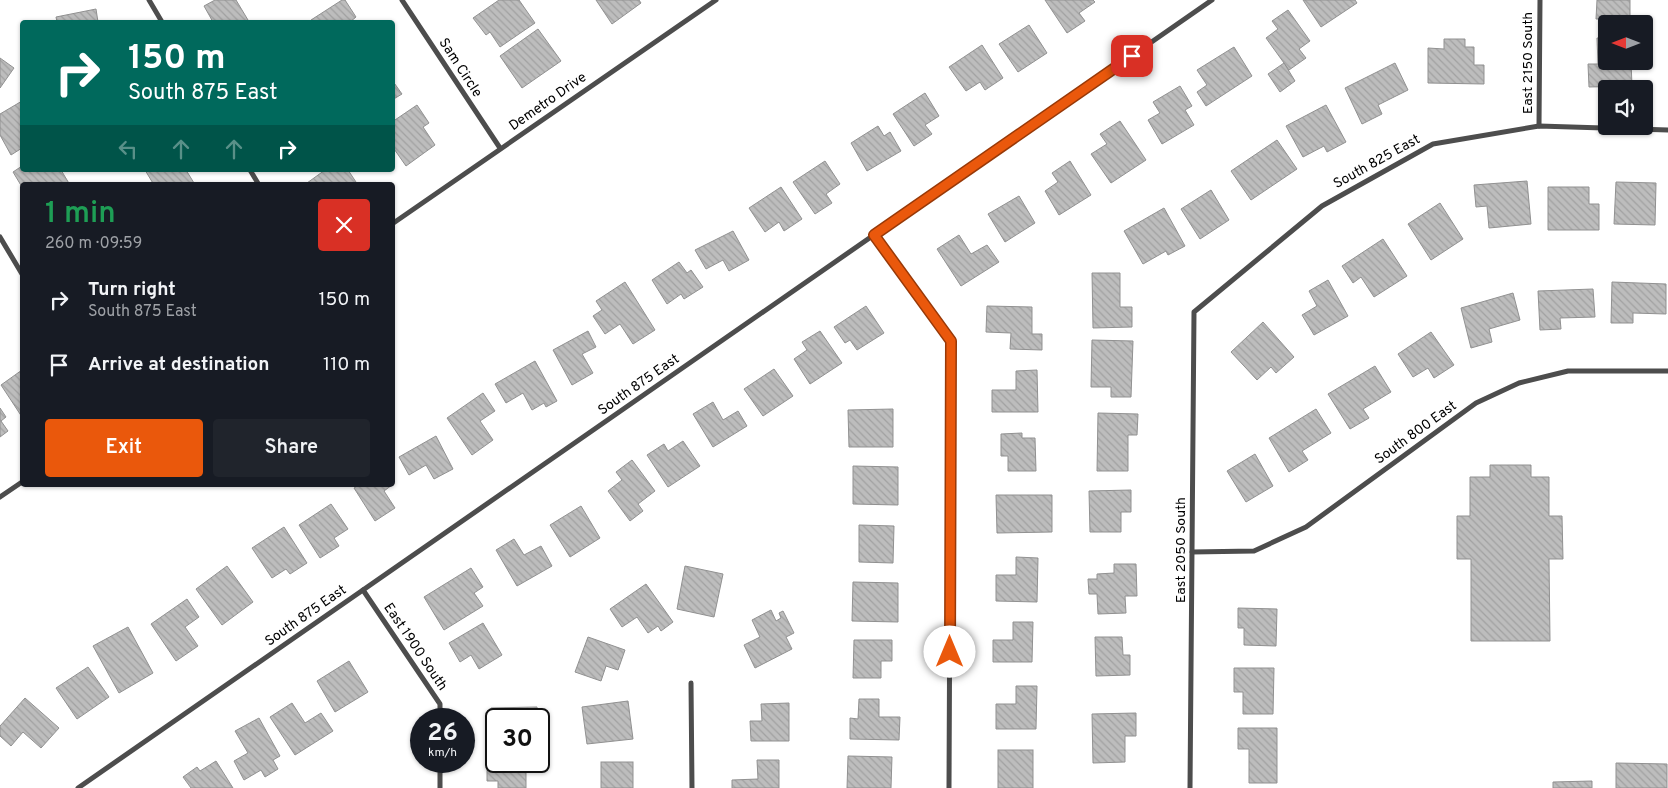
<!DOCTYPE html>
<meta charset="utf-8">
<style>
:root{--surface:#171b24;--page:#20242c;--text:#f1f3f6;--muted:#9ea1a6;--accent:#ea580c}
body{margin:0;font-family:Overpass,sans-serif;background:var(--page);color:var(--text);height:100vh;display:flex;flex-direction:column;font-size:19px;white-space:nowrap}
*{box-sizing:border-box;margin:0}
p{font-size:16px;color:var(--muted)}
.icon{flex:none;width:28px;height:28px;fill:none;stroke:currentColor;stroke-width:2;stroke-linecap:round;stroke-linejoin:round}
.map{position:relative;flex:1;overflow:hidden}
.panel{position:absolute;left:20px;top:182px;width:375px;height:305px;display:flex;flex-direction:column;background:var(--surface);border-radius:5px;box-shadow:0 1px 4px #0004}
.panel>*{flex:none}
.banner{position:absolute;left:20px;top:20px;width:375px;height:152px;border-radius:5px;box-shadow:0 1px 4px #0004;background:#00695c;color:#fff;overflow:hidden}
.needle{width:32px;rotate:270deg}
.tools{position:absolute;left:1598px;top:15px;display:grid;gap:10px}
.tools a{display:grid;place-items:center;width:55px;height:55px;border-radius:5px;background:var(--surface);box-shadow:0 1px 4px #0004;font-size:25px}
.speed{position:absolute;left:410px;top:708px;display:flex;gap:10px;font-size:25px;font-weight:700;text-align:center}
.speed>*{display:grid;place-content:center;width:65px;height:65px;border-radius:50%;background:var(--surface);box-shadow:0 1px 4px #0004;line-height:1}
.speed small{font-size:12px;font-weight:400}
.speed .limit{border:2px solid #111;border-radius:8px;background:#fff;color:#111}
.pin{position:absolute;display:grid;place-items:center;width:42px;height:42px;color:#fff;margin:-21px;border-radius:10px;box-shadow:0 2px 8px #0006}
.me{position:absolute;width:55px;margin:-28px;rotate:0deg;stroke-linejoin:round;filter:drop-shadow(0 0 4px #0008)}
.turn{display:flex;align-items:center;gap:18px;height:105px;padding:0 25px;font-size:22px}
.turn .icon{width:65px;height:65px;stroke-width:2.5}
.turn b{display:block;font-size:35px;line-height:42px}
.lanes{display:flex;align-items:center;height:48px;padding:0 25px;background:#0003;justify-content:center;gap:25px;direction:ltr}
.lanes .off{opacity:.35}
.round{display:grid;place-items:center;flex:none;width:52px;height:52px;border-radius:5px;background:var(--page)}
.overview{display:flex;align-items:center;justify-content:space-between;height:85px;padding:0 25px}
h1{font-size:30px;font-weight:600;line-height:38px;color:#1e9e55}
.action{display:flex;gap:10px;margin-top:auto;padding:10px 25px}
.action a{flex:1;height:58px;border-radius:5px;background:var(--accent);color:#fff;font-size:20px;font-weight:600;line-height:58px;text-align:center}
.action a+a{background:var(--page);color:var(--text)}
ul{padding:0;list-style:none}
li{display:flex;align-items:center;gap:15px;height:65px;padding:0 25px}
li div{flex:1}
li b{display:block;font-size:19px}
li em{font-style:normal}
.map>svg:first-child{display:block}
</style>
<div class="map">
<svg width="1668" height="788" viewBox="0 0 1668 788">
<defs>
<pattern id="building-back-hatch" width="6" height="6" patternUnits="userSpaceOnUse" patternTransform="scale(1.25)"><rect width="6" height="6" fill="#bdbdbd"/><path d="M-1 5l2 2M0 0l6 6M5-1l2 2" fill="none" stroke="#a1a1a1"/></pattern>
</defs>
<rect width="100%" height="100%" fill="#fff"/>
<g fill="url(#building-back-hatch)" stroke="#919191">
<polygon points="215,0 236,0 248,20 244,22 213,22 204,6"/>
<polygon points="342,0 345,0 356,17 350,22 312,22 311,20"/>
<polygon points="499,0 519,0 535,23 500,47 490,32 486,35 473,18"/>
<polygon points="596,0 639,0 641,3 612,24"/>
<polygon points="1045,0 1093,0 1095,2 1079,13 1085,21 1067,33"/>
<polygon points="1303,0 1355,0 1357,3 1321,27"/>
<polygon points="1597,0 1630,0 1630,19 1596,19"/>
<polygon points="96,9 98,22 57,22 56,17"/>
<polygon points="1288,10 1310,41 1299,49 1306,58 1289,70 1266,38 1278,29 1272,21"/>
<polygon points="1029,25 1047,53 1018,72 999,44"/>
<polygon points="538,29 561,61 522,88 500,56"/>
<polygon points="1597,38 1606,38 1606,61 1631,61 1632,86 1589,87 1588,64 1598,64"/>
<polygon points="1444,39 1465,39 1465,47 1474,47 1474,65 1484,65 1484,84 1428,83 1428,48 1444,49"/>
<polygon points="982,45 1003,78 985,90 980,82 966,91 949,67"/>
<polygon points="1234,47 1252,76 1206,106 1197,92 1207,85 1197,70"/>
<polygon points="0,58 14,68 0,88"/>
<polygon points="1284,63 1295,81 1280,92 1268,74"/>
<polygon points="1395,63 1408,90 1378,105 1382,114 1362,124 1345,88"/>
<polygon points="392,80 402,94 392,100"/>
<polygon points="1180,86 1192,106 1185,110 1194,125 1162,144 1148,120 1160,113 1153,102"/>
<polygon points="925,93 939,116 925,125 932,134 914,146 893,114"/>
<polygon points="22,101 22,148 11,155 0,135 0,114"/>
<polygon points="417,105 429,123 423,127 435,145 406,166 392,146 392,122"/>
<polygon points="1326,105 1346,142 1327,152 1324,146 1303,157 1286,126"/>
<polygon points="1120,121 1146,160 1111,183 1091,154 1107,144 1100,134"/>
<polygon points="878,126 884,136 890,132 901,151 867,171 851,143"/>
<polygon points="1277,140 1297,169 1251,200 1231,171"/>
<polygon points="825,161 840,184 826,194 832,203 815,214 793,182"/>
<polygon points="1070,161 1091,195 1059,215 1045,191 1058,182 1052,173"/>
<polygon points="22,166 22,170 61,170 70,185 22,185 22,187 13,172"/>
<polygon points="145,170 186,170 194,183 191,185 154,185"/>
<polygon points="325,170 348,170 358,185 308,185 307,183"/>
<polygon points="1527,181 1531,224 1489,228 1487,206 1476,207 1474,185"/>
<polygon points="1616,182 1656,183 1655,225 1614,224"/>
<polygon points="781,187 802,219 784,231 779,222 765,232 749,208"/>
<polygon points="1548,187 1589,187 1589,204 1599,204 1599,230 1548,230"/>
<polygon points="1211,190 1229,220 1200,239 1181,209"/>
<polygon points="1019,196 1035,223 1005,242 988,214"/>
<polygon points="1440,203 1463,239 1431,260 1408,224"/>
<polygon points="1164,208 1185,246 1168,255 1166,251 1143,264 1124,231"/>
<polygon points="733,231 749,260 729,271 723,260 706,269 695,250"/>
<polygon points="959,235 971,254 987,245 999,262 961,286 937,249"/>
<polygon points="1383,239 1407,276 1374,297 1361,277 1353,283 1342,266"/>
<polygon points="679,262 687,273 691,270 703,287 684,299 681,294 667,304 652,280"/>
<polygon points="1092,273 1120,273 1120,307 1132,307 1132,327 1093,328"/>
<polygon points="1328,280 1348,316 1314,335 1302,315 1317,306 1309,291"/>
<polygon points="625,282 655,330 633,344 620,324 605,334 593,316 602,310 596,301"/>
<polygon points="1612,282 1666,284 1666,314 1633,313 1633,323 1611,323"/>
<polygon points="1593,289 1595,317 1560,318 1561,329 1540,330 1538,291"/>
<polygon points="1513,293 1520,320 1489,329 1492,342 1471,348 1461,308"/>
<polygon points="866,306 884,333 857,350 850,340 845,343 834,327"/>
<polygon points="987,306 1032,307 1032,334 1042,334 1042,350 1010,349 1011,333 986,332"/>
<polygon points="1263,322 1294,357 1276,373 1271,367 1257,380 1231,352"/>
<polygon points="588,331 596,347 582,354 593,373 572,385 553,350"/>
<polygon points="820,331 842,363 810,384 794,359 807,350 802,342"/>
<polygon points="1431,332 1454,365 1434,378 1428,368 1413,377 1398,354"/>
<polygon points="1092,340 1133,341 1131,397 1111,397 1111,387 1091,387"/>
<polygon points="535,361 557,401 546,407 544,403 532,410 523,393 506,403 495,384"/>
<polygon points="1375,366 1391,392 1363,409 1369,418 1350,429 1328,394"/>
<polygon points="774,369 793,396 763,416 744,389"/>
<polygon points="22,370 22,417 1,385"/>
<polygon points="1037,370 1038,412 992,412 992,390 1016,390 1016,371"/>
<polygon points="483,393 495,411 480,421 493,440 472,455 447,418"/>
<polygon points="713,402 723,420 738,411 747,426 713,447 693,414"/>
<polygon points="0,408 6,417 1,421 8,431 0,437"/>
<polygon points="893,409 893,447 849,447 848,410"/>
<polygon points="1316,409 1331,433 1302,451 1308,460 1289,472 1269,438"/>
<polygon points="1098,413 1138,414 1137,435 1128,435 1128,471 1097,471"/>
<polygon points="1022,433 1022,438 1035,438 1036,471 1008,471 1008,456 1001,456 1001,434"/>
<polygon points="436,436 453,469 434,479 426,465 409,475 399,457"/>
<polygon points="683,441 700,466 668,487 647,455 664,444 668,451"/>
<polygon points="1255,454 1273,486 1246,502 1227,471"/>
<polygon points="632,460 655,491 638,504 643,511 630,521 608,491 622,480 616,472"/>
<polygon points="1490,465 1531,465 1531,477 1549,477 1549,516 1562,516 1563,559 1549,559 1550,641 1471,641 1471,559 1457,559 1457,516 1470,516 1470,477 1490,477"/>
<polygon points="853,466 898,467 898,505 853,504"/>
<polygon points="359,485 392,485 384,491 395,508 375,521 354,488"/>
<polygon points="1131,490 1131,512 1121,512 1121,532 1090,532 1089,491"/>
<polygon points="996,495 1052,495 1052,532 997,533"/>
<polygon points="331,504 348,529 334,538 339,546 320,558 299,525"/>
<polygon points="581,506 600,538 570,557 550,525"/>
<polygon points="859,525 894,526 893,563 859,562"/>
<polygon points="284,527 307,563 290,574 286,569 272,578 252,548"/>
<polygon points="514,539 524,555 541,546 552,566 517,586 496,550"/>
<polygon points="1016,557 1038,558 1037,602 996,601 996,575 1016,575"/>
<polygon points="1114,564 1136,564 1137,596 1125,596 1126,613 1098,614 1097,594 1089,594 1088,579 1097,579 1097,574 1114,573"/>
<polygon points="227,566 253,602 222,625 196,589"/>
<polygon points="685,566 723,574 714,617 677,609"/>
<polygon points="471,568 483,587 474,593 483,606 444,630 424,597"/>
<polygon points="853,582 898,583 898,622 852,621"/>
<polygon points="646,584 673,622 661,631 658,626 648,633 637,617 622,627 610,609"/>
<polygon points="187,599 199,617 185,627 198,646 176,661 151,624"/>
<polygon points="1238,608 1277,609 1276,646 1244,645 1244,628 1238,628"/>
<polygon points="771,610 776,621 781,618 779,613 783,611 794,633 786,637 792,649 755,668 744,645 760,637 752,620"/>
<polygon points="1013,622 1033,622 1032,662 993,662 993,640 1013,640"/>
<polygon points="483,623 502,655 479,669 471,655 460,662 449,643"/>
<polygon points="128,627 153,673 119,693 93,646"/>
<polygon points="588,637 625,650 618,670 606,666 601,681 575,672"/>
<polygon points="1095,637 1122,637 1123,655 1130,655 1130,675 1096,676"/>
<polygon points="854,640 892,640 892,661 881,661 881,678 853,678"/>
<polygon points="349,661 368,692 335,712 317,681"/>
<polygon points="88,667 109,697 77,719 56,688"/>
<polygon points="1234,668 1274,668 1273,714 1243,714 1243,692 1234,692"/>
<polygon points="1016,686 1037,686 1036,729 996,729 996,704 1016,704"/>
<polygon points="25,698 59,728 41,748 23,732 11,746 0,736 0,726"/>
<polygon points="859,699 879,699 879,717 900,717 899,740 850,739 850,718 858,719"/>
<polygon points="628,701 633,739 587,744 582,707"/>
<polygon points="292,703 305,723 321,713 333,731 295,755 270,717"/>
<polygon points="789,703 789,741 751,741 750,721 762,721 761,704"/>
<polygon points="537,707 538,719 496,719 496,747 492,747 491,708"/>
<polygon points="1136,713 1136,736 1125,736 1125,762 1093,763 1092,714"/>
<polygon points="259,718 280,756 273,760 278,769 265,777 261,770 244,780 234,761 248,753 235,731"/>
<polygon points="1238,728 1277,728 1277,783 1249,783 1249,749 1238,749"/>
<rect x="998" y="750" width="35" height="38"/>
<polygon points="848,756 892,757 891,788 847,788"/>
<polygon points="487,759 526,761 526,788 498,788 498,781 487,781"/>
<polygon points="757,760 779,760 779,788 732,788 732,780 758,779"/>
<polygon points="216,761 233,788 191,788 183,777 197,767 200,771"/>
<rect x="601" y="762" width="32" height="26"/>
<polygon points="1616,763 1667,764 1667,788 1616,788"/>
<polygon points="1592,781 1592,788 1553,788 1553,782"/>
</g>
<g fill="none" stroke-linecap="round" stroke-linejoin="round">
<g stroke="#4d4d4d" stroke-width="5">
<polyline points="149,0 162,22"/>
<polyline points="402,0 500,148"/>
<polyline points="1539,126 1540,0"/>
<polyline points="250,170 259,185"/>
<polyline points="392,224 716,0"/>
<polyline points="874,235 951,341 949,788"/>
<polyline points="0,237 22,274"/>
<polyline points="0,497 22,482"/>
<polyline points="1192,552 1254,551 1306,527 1476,403 1519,383 1568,371 1668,371"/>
<polyline points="363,590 440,704 440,719"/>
<polyline points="691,683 692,788"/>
<polyline points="78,788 1212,0"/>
<polyline points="440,788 440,761"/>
<polyline points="1190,788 1194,312 1322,206 1433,144 1539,126 1668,130"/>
</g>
</g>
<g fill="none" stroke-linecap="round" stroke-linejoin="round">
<g stroke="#983908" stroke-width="12">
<polyline id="route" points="950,652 951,341 874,235 1132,56"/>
</g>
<use href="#route" stroke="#ea580c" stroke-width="9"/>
</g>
<g text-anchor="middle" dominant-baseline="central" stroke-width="5" stroke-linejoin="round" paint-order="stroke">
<g font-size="14" fill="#000" stroke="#fff">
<text transform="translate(1528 63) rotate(-90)">East 2150 South</text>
<text transform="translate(460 68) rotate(57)">Sam Circle</text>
<text transform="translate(548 102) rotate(-35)">Demetro Drive</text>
<text transform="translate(1377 162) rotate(-29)">South 825 East</text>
<text transform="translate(639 385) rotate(-35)">South 875 East</text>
<text transform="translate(1416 433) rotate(-36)">South 800 East</text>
<text transform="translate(1181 550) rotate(-90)">East 2050 South</text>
<text transform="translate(306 616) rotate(-35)">South 875 East</text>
<text transform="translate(415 647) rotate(56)">East 1900 South</text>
</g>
</g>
</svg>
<div class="tools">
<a><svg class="needle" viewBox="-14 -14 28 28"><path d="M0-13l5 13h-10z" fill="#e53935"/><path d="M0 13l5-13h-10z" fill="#9ea1a6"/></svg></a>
<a><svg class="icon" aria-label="sound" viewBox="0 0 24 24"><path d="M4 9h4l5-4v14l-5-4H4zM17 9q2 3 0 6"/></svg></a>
</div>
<div class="speed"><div>26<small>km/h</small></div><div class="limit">30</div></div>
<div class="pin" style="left:1132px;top:56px;background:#d93025"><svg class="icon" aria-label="arrive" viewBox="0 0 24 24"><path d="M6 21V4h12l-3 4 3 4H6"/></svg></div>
<svg class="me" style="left:950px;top:652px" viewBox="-20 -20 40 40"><circle r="19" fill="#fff"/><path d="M0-13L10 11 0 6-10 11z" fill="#ea580c"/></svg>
<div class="banner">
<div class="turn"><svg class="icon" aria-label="right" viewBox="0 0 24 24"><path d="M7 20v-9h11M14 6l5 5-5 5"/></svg><div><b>150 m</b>South 875 East</div></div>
<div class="lanes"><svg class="icon off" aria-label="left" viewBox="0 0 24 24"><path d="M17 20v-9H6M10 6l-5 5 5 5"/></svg><svg class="icon off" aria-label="ahead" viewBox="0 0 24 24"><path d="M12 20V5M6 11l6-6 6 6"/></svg><svg class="icon off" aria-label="ahead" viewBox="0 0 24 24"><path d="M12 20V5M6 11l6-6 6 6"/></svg><svg class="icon" aria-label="right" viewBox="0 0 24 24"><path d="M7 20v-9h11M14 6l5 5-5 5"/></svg></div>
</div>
<section class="panel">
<div class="overview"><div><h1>1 min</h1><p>260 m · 09:59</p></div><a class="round" style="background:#d93025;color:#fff"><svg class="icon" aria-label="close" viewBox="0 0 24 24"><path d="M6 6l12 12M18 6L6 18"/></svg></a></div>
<ul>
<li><svg class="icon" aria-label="right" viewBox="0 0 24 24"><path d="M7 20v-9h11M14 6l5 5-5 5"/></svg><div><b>Turn right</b><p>South 875 East</p></div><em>150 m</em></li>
<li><svg class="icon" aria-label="arrive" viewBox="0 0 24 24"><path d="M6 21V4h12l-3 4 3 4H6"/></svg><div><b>Arrive at destination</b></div><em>110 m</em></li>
</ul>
<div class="action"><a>Exit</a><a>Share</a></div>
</section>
</div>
